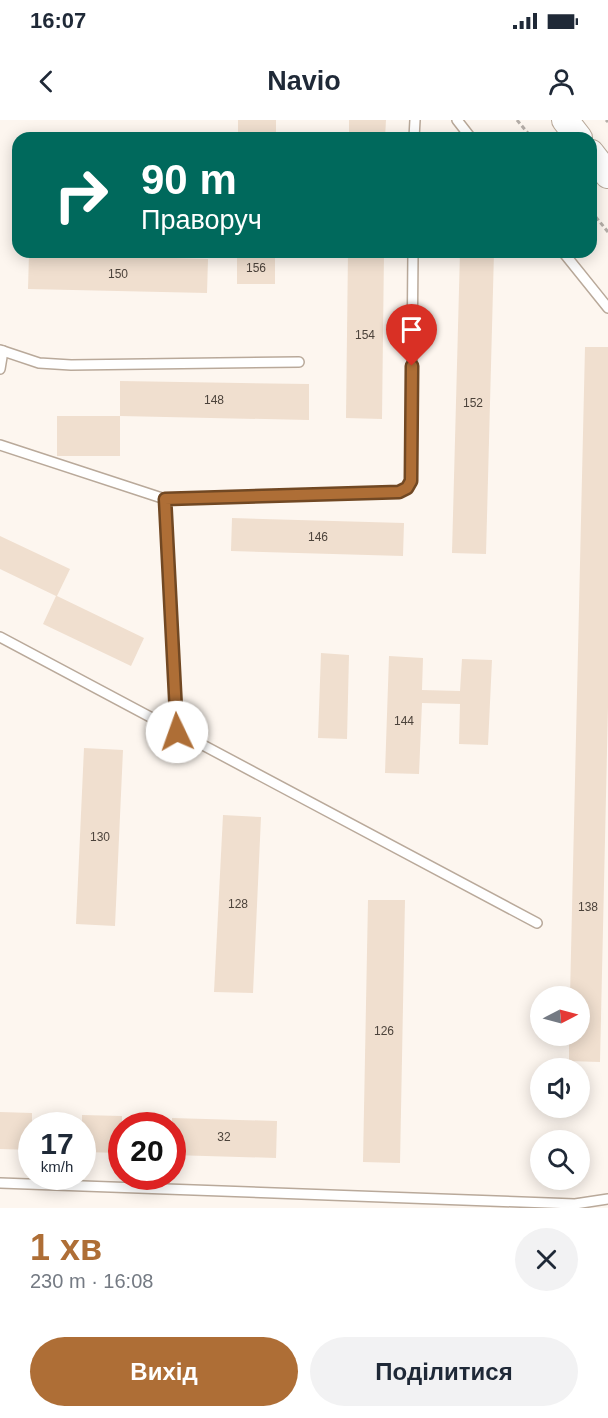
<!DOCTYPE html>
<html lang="uk">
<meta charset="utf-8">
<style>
:root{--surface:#fff;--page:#f2f2f3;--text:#1f2937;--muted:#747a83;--accent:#ae6e36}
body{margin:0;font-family:Helvetica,sans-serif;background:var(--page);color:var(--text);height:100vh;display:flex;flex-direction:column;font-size:22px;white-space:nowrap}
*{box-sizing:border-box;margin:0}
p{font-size:20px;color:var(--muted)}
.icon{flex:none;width:33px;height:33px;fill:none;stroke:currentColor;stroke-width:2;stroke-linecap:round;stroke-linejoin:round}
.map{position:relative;height:1088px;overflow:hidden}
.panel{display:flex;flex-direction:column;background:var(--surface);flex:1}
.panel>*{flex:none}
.guide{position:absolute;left:12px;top:12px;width:585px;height:126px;border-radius:18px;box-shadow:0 3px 15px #0003;background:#00695c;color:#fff;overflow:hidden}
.needle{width:39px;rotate:84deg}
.tools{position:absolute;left:530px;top:866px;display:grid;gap:12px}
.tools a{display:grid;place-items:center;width:60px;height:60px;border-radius:50%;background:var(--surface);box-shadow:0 3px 15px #0003;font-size:30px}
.speed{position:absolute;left:18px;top:992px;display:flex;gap:12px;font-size:30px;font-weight:700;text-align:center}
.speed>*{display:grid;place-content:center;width:78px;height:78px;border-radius:50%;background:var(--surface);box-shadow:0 3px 15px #0003;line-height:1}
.speed small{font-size:15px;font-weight:400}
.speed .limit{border:9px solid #d22;background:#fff;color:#111}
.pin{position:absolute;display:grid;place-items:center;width:51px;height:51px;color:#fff;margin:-62px -26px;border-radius:50% 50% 50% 0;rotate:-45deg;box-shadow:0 0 6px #0007}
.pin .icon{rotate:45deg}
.me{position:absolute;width:66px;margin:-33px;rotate:357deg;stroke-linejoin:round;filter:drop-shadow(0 0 4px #0008)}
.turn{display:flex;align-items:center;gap:21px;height:126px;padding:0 30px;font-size:27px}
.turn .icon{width:78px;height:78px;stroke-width:2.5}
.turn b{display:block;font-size:42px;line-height:51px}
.round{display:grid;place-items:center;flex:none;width:63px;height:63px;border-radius:32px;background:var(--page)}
.overview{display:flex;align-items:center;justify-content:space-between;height:102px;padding:0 30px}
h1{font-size:36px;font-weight:600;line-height:45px;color:var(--accent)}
.primary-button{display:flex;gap:12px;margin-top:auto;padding:12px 30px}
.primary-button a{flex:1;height:69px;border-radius:36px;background:var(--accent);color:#fff;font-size:24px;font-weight:600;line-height:69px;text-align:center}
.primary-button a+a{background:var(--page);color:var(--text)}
.status{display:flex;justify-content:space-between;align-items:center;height:42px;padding:0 30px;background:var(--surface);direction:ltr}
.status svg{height:16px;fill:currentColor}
header{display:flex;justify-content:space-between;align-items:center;height:78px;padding:0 30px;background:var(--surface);font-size:27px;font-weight:600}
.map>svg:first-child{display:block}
</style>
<div class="status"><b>16:07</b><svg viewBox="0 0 49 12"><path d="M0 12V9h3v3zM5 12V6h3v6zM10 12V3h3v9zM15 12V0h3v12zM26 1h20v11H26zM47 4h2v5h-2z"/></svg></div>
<header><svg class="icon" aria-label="back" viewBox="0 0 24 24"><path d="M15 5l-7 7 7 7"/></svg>Navio<svg class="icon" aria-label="person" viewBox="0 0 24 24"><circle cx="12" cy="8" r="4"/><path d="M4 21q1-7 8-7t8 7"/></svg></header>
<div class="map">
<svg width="608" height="1088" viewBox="0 0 608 1088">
<rect width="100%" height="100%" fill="#fdf6ef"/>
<g fill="#f0dfcf">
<rect x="238" y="0" width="38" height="18"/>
<polygon points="349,0 386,0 385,18 349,18"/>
<rect x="237" y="132" width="38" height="32"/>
<polygon points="348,132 384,132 382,299 346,298"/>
<polygon points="460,132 494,132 486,434 452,433"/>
<polygon points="29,134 208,139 207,173 28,169"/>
<polygon points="585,227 608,227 608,587 600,942 569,941 569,915 579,915 579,876 570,876"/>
<polygon points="120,261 309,264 309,300 120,296"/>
<rect x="57" y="296" width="63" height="40"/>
<polygon points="232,398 404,403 403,436 231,431"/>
<polygon points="0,416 70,449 57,476 144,518 131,546 43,504 56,476 0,449"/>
<polygon points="321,533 349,535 347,619 318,618"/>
<polygon points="389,536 423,538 422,570 460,571 462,539 492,540 488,625 459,624 460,584 422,583 419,654 385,653"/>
<polygon points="84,628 123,630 115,806 76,804"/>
<polygon points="223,695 261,697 253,873 214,872"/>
<polygon points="368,780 405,780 400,1043 363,1042"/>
<polygon points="0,992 32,993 32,1030 0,1029"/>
<polygon points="82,995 122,996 122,1033 82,1032"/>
<polygon points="172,998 277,1001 276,1038 172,1035"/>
</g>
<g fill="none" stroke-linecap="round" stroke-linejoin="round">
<g stroke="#b9a99a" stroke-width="12">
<g id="lane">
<polyline points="457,0 471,18"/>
<polyline points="414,18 415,0"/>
<polyline points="563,132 608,188"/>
<polyline points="0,230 39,243 71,245 299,242"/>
<polyline points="0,249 3,231"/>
<polyline points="0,325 165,379 399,372 407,368 411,361 413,132"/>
<polyline points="165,379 177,612"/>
<polyline points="0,517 537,803"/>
<polyline points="0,1063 575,1084 608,1079"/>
</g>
</g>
<g stroke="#b9a99a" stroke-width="28">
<g id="secondary">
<polyline points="565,0 579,18"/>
<polyline points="591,33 608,55"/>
</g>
</g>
<g stroke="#b5aea8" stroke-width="3" stroke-dasharray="4.5 3" stroke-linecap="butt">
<polyline points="517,0 532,18"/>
<polyline points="606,0 608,2"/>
<polyline points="591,91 608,112"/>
</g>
<use href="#lane" stroke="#fff" stroke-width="9"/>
<use href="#secondary" stroke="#fff" stroke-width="26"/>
</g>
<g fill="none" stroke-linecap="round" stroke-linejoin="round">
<g stroke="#714823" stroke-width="15">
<polyline id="route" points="177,612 165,379 399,372 407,368 411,361 412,246"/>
</g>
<use href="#route" stroke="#ae6e36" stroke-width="10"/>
</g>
<g text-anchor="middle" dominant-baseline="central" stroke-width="6" stroke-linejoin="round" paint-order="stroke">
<g font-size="12" fill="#4c433b">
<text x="256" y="148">156</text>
<text x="118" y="154">150</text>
<text x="365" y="215">154</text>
<text x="214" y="280">148</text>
<text x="473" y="283">152</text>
<text x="318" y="417">146</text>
<text x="404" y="601">144</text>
<text x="100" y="717">130</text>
<text x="238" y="784">128</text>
<text x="588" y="787">138</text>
<text x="384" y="911">126</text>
<text x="224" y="1017">32</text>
</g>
</g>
</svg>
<div class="tools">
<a><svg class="needle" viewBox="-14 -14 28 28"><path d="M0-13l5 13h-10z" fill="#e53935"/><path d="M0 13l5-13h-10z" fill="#747a83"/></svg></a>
<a><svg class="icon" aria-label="sound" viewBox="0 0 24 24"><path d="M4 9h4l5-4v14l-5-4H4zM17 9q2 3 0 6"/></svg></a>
<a><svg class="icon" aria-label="search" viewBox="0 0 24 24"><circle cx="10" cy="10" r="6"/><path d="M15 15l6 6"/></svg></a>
</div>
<div class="speed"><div>17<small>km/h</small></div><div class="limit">20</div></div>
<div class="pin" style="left:412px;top:246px;background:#d93025"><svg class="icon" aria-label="arrive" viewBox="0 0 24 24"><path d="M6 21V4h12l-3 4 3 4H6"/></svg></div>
<svg class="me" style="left:177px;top:612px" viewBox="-20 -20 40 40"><circle r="19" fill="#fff"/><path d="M0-13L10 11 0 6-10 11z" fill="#ae6e36"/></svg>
<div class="guide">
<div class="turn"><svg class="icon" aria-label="right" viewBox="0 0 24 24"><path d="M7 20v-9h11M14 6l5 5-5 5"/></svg><div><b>90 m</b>Праворуч</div></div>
</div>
</div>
<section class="panel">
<div class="overview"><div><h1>1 хв</h1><p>230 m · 16:08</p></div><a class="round"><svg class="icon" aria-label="close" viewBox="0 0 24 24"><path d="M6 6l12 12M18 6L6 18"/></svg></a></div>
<div class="primary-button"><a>Вихід</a><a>Поділитися</a></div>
</section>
